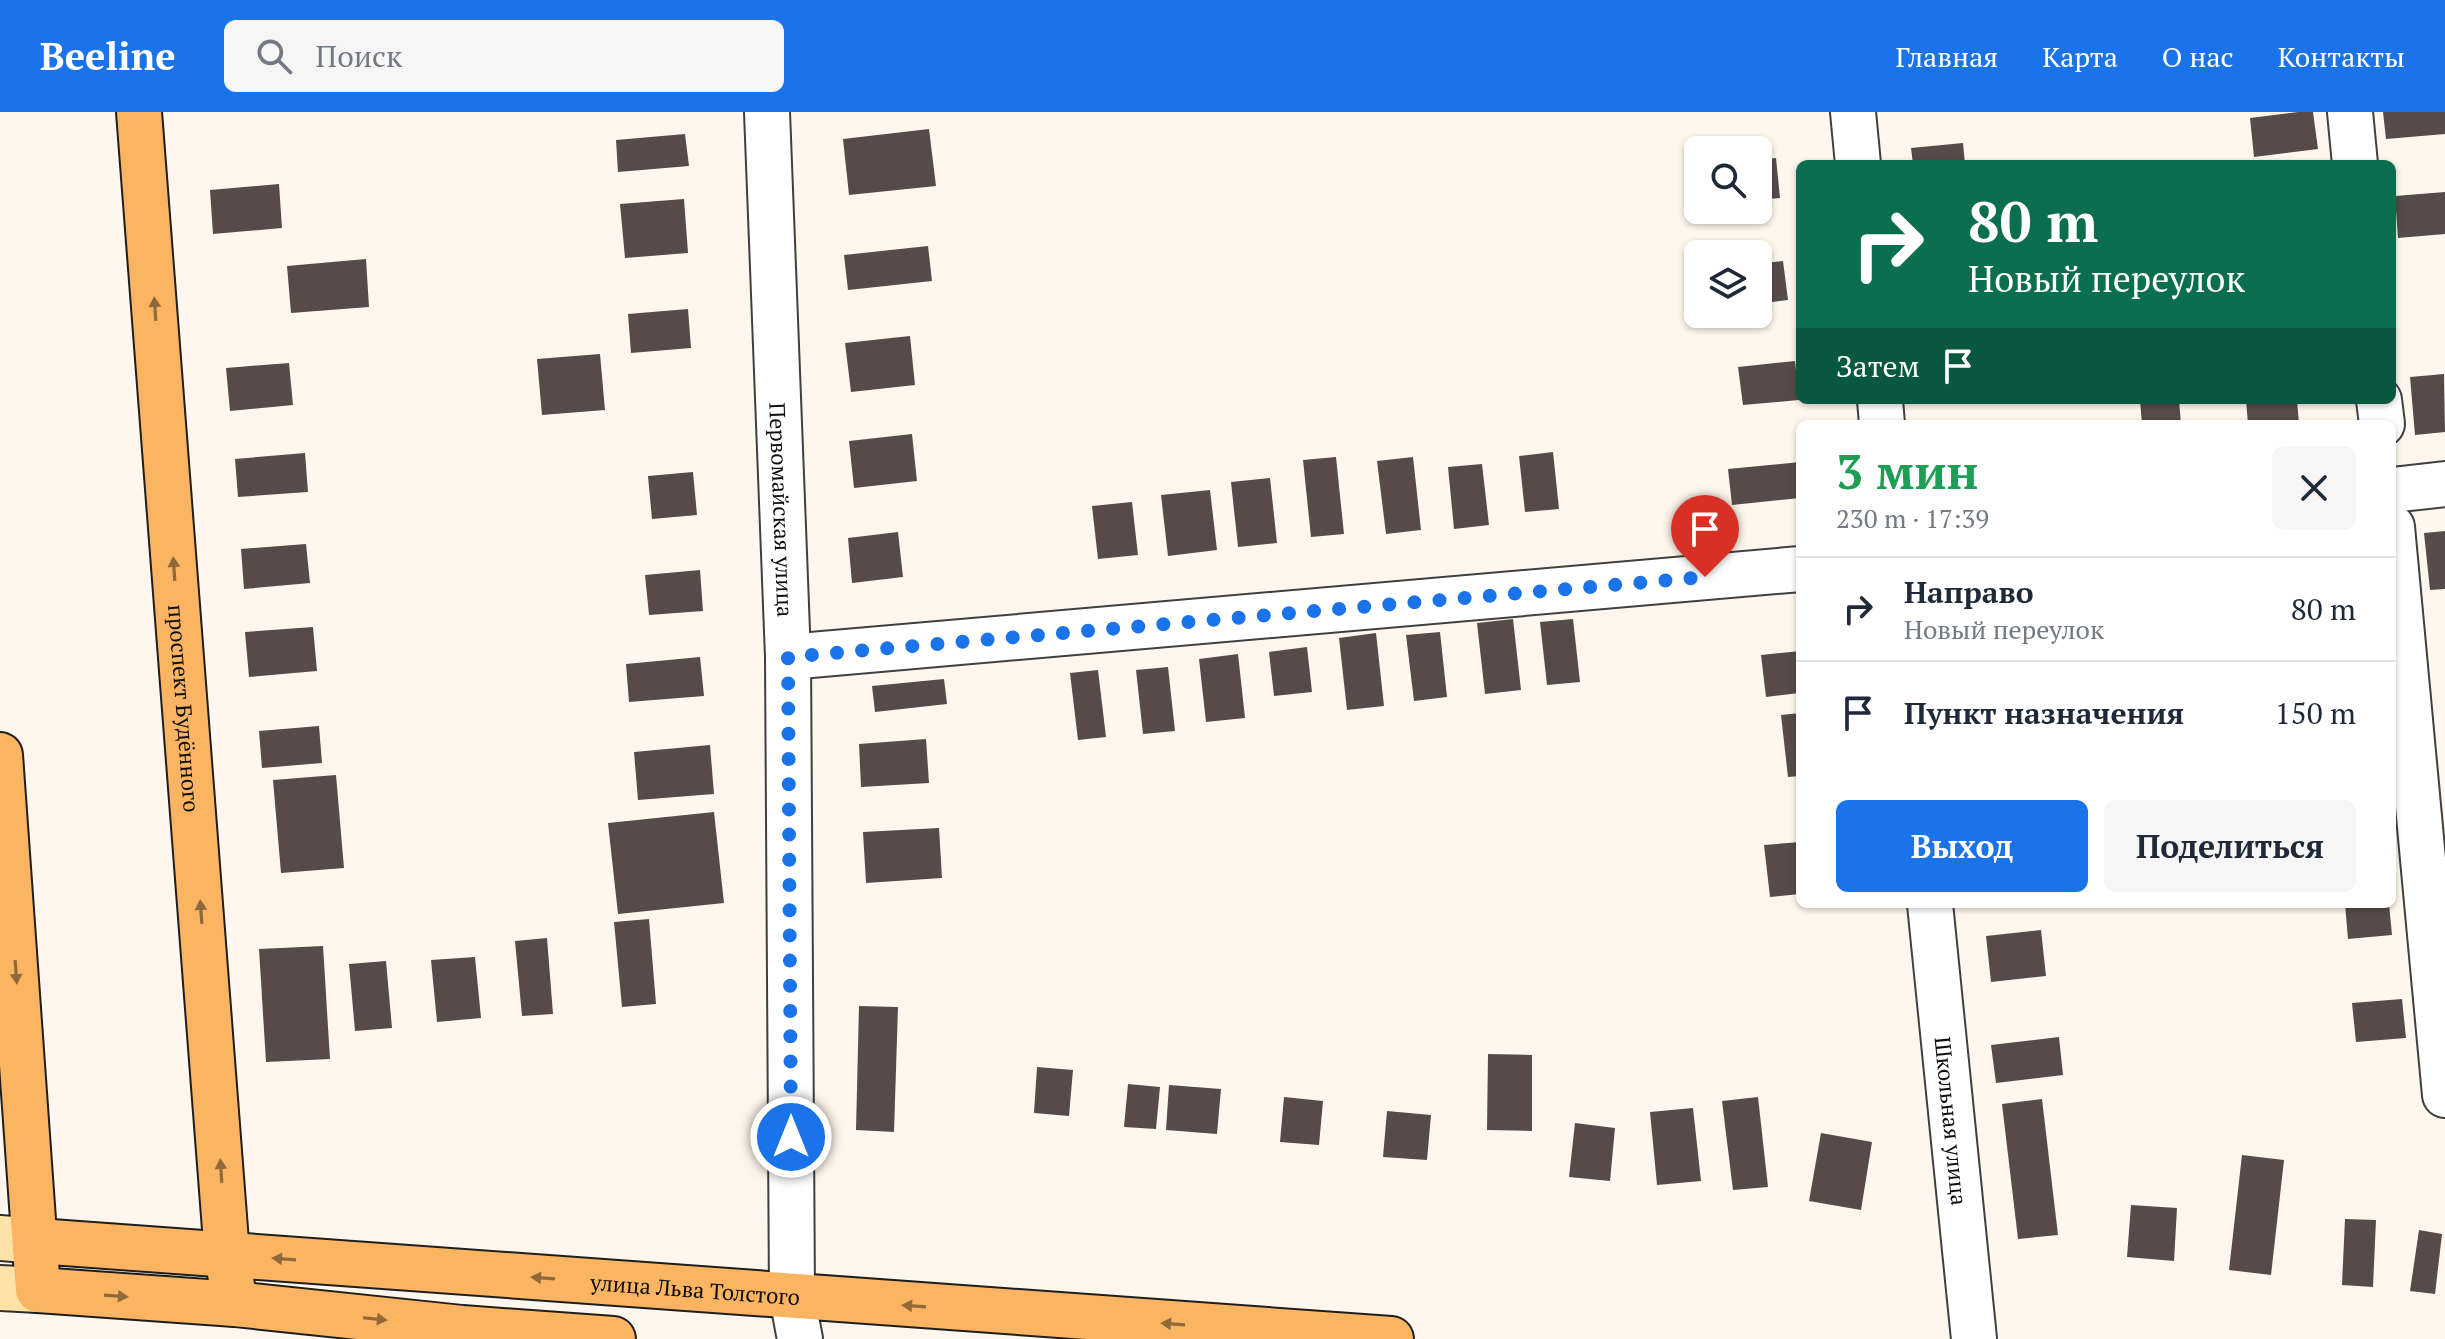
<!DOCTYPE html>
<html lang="ru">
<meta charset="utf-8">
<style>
:root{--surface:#fff;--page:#f6f6f7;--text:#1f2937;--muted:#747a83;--line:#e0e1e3;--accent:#1a73e8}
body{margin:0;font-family:"PT Serif",serif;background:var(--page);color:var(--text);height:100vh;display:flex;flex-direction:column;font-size:30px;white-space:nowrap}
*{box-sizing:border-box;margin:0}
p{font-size:26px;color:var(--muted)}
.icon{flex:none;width:44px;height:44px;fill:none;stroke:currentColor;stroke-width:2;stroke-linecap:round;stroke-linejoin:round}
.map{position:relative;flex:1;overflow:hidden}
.panel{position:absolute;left:1796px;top:308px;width:600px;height:488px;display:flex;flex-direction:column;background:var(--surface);border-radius:12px;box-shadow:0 2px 6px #0004}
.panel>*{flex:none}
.guide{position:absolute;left:1796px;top:48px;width:600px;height:244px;border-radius:12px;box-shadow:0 2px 6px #0004;background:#0b6e4f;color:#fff;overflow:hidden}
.fabs{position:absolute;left:1684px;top:24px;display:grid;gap:16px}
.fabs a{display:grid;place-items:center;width:88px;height:88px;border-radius:12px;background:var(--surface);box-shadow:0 2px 6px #0004;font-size:40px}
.pin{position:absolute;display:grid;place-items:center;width:68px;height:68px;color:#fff;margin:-82px -34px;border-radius:50% 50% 50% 0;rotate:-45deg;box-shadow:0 0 8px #0007}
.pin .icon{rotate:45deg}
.me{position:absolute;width:88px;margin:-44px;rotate:0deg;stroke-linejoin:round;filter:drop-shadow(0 0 6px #0008)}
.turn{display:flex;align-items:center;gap:28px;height:168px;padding:0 40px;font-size:36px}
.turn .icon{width:104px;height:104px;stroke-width:2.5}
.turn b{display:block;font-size:56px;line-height:68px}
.then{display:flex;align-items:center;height:76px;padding:0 40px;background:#0003;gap:16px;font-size:30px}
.round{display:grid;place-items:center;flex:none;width:84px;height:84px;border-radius:12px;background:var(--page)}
.headline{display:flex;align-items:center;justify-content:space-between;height:136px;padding:0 40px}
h1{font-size:48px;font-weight:800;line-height:60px;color:#1e9e55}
.primary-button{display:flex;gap:16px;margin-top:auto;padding:16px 40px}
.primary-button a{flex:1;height:92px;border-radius:12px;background:var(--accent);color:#fff;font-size:32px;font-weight:800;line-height:92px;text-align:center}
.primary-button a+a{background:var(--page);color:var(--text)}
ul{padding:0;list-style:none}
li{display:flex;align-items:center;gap:24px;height:104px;padding:0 40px;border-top:2px solid var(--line)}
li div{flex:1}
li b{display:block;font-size:30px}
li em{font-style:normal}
header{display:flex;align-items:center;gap:48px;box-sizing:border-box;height:112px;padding:0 40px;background:var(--accent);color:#fff}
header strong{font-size:38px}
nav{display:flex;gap:44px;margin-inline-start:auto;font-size:28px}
.search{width:560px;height:72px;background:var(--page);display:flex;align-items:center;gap:20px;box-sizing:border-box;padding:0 28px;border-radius:12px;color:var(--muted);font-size:30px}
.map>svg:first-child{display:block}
</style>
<header>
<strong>Beeline</strong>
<div class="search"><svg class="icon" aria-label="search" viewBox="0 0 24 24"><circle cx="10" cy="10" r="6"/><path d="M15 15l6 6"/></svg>Поиск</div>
<nav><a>Главная</a><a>Карта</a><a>О нас</a><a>Контакты</a></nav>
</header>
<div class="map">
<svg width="2445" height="1227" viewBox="0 0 2445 1227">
<rect width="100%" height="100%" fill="#fff7ed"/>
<g fill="#564b49">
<polygon points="2298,0 2313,0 2318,37 2254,45 2250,6"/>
<polygon points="2383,0 2445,0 2445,22 2386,27"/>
<polygon points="929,17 936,74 849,83 843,27"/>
<polygon points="685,22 689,54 618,60 616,28"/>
<polygon points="1963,31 1965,52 1913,52 1911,36"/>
<polygon points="1776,46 1780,86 1758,88 1758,48"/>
<polygon points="279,72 282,116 213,122 210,78"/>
<polygon points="2445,80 2445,122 2398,126 2395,84"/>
<polygon points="684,87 688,141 625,146 620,92"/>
<polygon points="928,134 932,169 848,178 844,143"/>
<polygon points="366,147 369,195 291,201 287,154"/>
<polygon points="1783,149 1788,188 1758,192 1758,152"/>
<polygon points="688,197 691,236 631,241 628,202"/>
<polygon points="910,224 915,273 851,280 845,231"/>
<polygon points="600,242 605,298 542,303 537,247"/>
<polygon points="1795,249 1799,288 1743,293 1738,255"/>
<polygon points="289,251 293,293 230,299 226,256"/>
<polygon points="2444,262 2445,320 2415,323 2410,265"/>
<polygon points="2140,288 2179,288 2181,312 2142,312"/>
<polygon points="2246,288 2297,288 2299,312 2248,312"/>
<polygon points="912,322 917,369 854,376 849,329"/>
<polygon points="1553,340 1559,397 1525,400 1519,344"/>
<polygon points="305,341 308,380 238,385 235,347"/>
<polygon points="1336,345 1344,422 1311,425 1303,348"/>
<polygon points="1413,345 1421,418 1386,422 1377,349"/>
<polygon points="1800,350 1800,386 1732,393 1728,357"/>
<polygon points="1482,352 1489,413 1454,417 1448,355"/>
<polygon points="693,360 697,403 652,407 648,364"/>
<polygon points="1270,366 1277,431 1238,435 1231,370"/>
<polygon points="1210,378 1217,438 1168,444 1161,383"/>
<polygon points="1132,390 1138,443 1098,447 1092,394"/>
<polygon points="2445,419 2445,477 2430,478 2424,421"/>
<polygon points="898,420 903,465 852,471 848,426"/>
<polygon points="306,432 310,471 244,477 241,437"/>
<polygon points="700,458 703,499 649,503 645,463"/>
<polygon points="1513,507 1521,578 1485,582 1477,511"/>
<polygon points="1573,507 1580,570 1547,573 1540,510"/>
<polygon points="313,515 317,559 249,565 245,520"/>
<polygon points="1440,520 1447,585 1414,589 1406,523"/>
<polygon points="1376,521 1384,594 1347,598 1339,526"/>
<polygon points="1307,535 1312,580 1274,584 1269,540"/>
<polygon points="1800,539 1800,581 1766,585 1761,543"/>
<polygon points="1238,542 1245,606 1206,610 1199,547"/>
<polygon points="700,545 704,584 629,590 626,552"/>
<polygon points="1168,555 1175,619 1143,622 1136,558"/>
<polygon points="1098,558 1106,625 1078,628 1070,561"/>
<polygon points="944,567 947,592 875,600 872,574"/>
<polygon points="1800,601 1800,664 1788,665 1781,603"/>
<polygon points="319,614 322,651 262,656 259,619"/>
<polygon points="926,627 929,671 861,675 859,632"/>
<polygon points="710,633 714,682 638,688 634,640"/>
<polygon points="336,663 344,756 281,761 273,668"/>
<polygon points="714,700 724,791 618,802 608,711"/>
<polygon points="939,716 942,766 866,771 863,720"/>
<polygon points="1800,730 1800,782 1770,785 1764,733"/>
<polygon points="2345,792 2389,792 2392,823 2348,827"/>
<polygon points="649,807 656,892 622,895 614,810"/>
<polygon points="2041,818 2046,864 1991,870 1986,824"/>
<polygon points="547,826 553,902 522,904 515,829"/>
<polygon points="323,834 330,947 266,950 259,837"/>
<polygon points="475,845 481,906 437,910 431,848"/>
<polygon points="386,849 392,916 355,919 349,852"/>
<polygon points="2402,887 2406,926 2356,930 2352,891"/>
<polygon points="859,894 898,895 894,1020 856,1018"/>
<polygon points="2059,925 2063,963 1996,971 1991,933"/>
<polygon points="1488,942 1532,943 1532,1019 1487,1018"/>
<polygon points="1037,955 1073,958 1069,1004 1034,1001"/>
<polygon points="1128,972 1160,975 1156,1017 1124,1015"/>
<polygon points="1169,973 1221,977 1217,1022 1166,1018"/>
<polygon points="1284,985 1323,989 1319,1033 1280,1030"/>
<polygon points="1758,985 1768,1075 1733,1078 1722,989"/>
<polygon points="2042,987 2058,1123 2018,1127 2002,992"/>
<polygon points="1693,996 1701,1069 1657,1073 1650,1000"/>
<polygon points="1387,999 1431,1003 1427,1048 1383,1045"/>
<polygon points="1575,1011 1615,1016 1610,1069 1569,1065"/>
<polygon points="1821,1021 1872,1030 1861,1098 1809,1089"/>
<polygon points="2242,1043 2284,1048 2271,1163 2229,1158"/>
<polygon points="2131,1093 2177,1096 2174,1149 2127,1145"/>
<polygon points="2345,1107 2376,1108 2373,1175 2342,1173"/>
<polygon points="2419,1118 2442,1122 2435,1182 2410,1179"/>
</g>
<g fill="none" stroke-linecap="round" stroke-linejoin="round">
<g stroke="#404040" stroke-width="48">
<g id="street">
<path id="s1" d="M 767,0 L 788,545 L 792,1185 L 800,1227"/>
<polyline points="1853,0 1858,52"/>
<polyline points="2350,0 2355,52"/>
<polyline points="1880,288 1882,312"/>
<polyline points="2379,288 2382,312"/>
<polyline points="2392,378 2445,372"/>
<polyline points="2392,415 2445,983"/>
<polyline points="788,545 1800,457"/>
<path id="s2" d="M 1930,792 L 1974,1227"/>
</g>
</g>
<g stroke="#2f2f2f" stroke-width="48">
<g id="secondary">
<polyline points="0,1126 37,1129"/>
<polyline points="0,1176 38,1178"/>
</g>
</g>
<g stroke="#1e1e1e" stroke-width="48">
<g id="primary">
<path id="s3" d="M 139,0 L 227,1143 L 235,1192"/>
<polyline points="0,643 38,1178 235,1192 462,1216 613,1227"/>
<path id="s4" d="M 37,1129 L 1391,1227"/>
</g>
</g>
<use href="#street" stroke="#fff" stroke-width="44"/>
<use href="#secondary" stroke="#ffe2a8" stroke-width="44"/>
<use href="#primary" stroke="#fbb461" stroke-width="44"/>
</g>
<defs><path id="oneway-solid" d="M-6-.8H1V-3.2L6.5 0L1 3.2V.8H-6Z" transform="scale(2)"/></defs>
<g fill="#90693b">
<use href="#oneway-solid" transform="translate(155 197) rotate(-94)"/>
<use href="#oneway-solid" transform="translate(174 457) rotate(-94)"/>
<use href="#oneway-solid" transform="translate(201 800) rotate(-94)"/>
<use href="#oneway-solid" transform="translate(16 860) rotate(86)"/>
<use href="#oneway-solid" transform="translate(221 1059) rotate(-94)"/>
<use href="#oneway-solid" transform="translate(284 1147) rotate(-176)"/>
<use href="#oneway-solid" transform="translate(543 1166) rotate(-176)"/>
<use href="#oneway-solid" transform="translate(116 1184) rotate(4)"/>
<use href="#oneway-solid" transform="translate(914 1194) rotate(-176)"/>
<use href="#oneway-solid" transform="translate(375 1207) rotate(6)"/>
<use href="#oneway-solid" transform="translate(1173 1212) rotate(-176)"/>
</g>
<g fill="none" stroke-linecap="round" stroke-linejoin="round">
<polyline stroke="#1a73e8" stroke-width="14" stroke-dasharray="0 25.2" points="791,1025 788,545 1705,465"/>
</g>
<g text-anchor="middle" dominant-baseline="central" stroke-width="8" stroke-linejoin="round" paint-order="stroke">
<g font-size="22" fill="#0d0d0d" stroke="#fff">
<text stroke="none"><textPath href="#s1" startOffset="398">Первомайская улица</textPath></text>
<text stroke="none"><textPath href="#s3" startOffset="598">проспект Будённого</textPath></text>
<text stroke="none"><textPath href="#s2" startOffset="218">Школьная улица</textPath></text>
<text stroke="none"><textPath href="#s4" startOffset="660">улица Льва Толстого</textPath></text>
</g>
</g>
</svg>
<div class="fabs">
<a><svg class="icon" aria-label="search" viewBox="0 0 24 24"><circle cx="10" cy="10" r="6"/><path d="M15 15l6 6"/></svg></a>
<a><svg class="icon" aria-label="layers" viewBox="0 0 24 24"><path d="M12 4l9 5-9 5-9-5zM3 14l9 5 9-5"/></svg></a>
</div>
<div class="pin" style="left:1705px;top:465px;background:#d93025"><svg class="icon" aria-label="arrive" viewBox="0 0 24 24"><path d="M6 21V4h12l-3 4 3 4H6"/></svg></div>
<svg class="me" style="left:791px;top:1025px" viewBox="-20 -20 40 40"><circle r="17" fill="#1a73e8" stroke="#fff" stroke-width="3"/><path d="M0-11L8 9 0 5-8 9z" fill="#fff"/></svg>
<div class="guide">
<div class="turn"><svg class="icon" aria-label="right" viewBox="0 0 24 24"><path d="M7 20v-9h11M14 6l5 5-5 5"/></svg><div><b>80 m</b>Новый переулок</div></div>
<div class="then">Затем<svg class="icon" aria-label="arrive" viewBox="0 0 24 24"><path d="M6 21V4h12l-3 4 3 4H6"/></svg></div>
</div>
<section class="panel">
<div class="headline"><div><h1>3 мин</h1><p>230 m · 17:39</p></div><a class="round"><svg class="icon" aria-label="close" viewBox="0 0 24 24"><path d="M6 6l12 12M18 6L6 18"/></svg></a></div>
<ul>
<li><svg class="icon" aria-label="right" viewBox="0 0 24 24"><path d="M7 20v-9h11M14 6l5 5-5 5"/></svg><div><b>Направо</b><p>Новый переулок</p></div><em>80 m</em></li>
<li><svg class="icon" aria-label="arrive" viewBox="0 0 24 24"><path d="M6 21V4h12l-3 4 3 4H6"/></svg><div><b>Пункт назначения</b></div><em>150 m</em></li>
</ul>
<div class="primary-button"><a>Выход</a><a>Поделиться</a></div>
</section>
</div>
